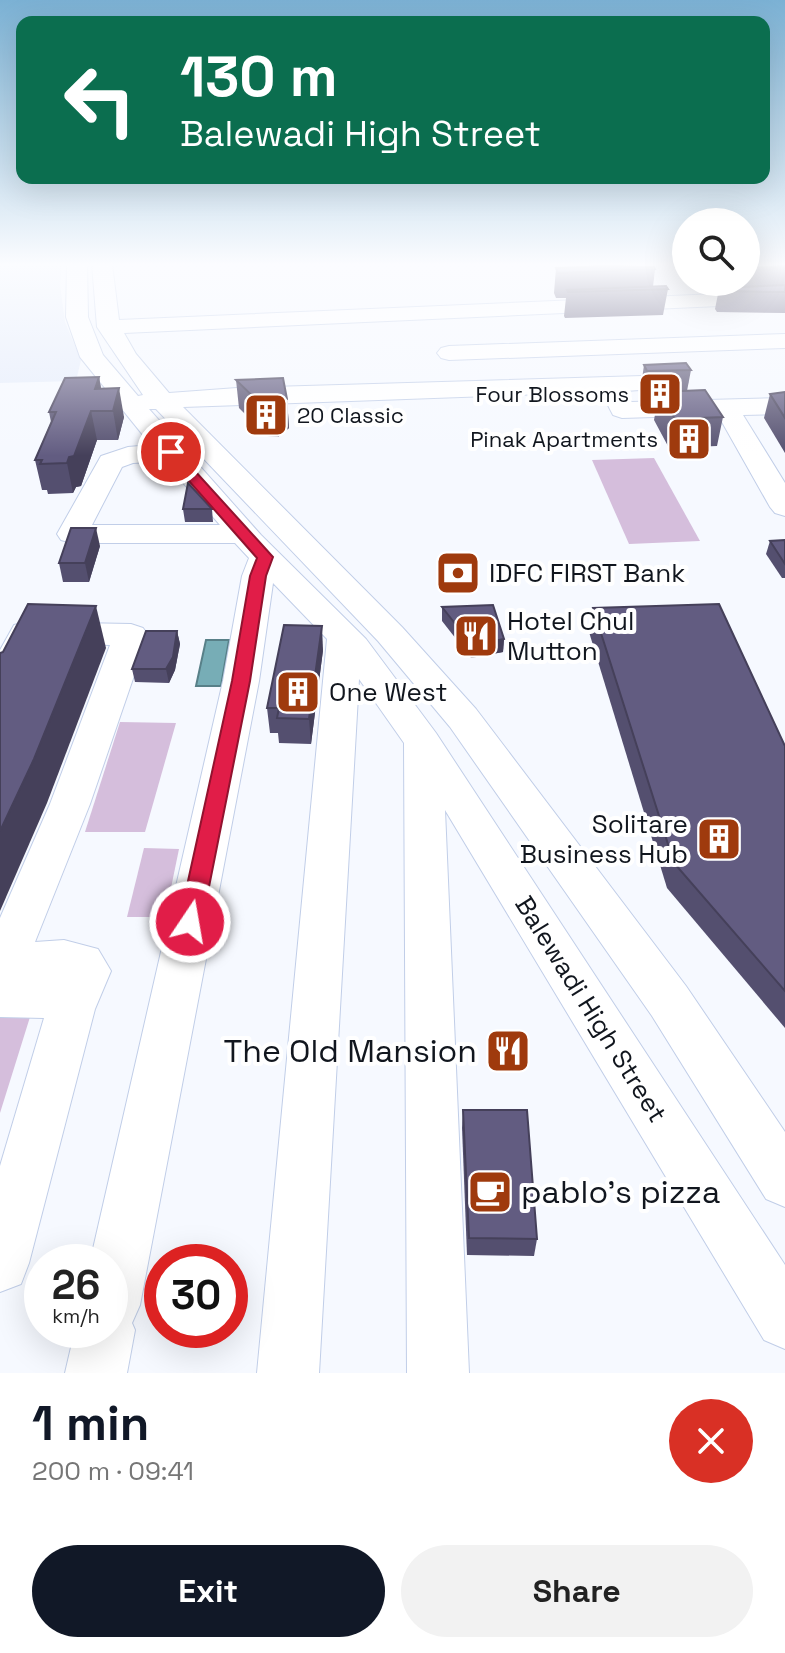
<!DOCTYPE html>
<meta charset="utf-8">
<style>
:root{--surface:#fff;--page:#f2f2f2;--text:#222;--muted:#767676;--accent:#111827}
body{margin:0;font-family:"Space Grotesk",sans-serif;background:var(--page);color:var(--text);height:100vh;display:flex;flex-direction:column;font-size:30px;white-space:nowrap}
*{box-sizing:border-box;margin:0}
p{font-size:26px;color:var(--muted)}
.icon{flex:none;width:44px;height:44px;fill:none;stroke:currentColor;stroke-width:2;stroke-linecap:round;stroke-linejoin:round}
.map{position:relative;height:1373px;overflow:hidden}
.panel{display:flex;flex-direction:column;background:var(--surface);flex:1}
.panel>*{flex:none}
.top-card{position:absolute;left:16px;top:16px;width:754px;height:168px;border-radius:16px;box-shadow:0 8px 32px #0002;background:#0b6e4f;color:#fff;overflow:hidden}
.buttons{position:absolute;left:672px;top:208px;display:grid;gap:16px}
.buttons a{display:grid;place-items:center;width:88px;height:88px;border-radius:50%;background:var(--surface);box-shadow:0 8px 32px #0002;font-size:40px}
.speed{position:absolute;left:24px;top:1244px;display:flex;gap:16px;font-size:40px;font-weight:700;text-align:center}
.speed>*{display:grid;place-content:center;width:104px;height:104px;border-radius:50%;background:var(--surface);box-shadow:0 8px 32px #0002;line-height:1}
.speed small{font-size:20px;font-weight:400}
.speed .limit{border:12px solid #d22;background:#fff;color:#111}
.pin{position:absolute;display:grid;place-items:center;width:68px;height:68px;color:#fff;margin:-34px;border:4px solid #fff;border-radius:50%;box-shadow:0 2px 8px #0007}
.me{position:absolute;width:88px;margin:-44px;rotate:12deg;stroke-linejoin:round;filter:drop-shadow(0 0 6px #0008)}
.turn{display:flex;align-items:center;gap:28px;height:168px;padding:0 32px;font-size:36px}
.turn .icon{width:104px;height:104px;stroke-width:2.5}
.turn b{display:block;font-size:56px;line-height:68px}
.round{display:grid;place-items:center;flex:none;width:84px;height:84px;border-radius:42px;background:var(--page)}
.overview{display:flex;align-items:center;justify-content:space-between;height:136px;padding:0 32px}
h1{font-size:48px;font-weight:600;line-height:60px;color:var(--accent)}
.primary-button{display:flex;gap:16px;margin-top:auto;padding:16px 32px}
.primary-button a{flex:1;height:92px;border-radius:48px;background:var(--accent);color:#fff;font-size:32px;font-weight:600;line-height:92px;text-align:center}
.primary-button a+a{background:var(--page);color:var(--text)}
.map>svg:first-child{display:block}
</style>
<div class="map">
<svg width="785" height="1373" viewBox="0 0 785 1373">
<rect width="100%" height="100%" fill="#f6f9ff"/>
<polygon fill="#e6edfb" points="0,264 62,264 60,285 65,322 81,360 76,381 0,383"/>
<g fill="#d5bedc">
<polygon points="654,458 700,541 629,544 592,460"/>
<polygon points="120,722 176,723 145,832 85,832"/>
<polygon points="144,848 179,849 165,917 127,917"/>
<polygon points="0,1016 30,1017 0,1113"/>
</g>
<polygon fill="#77adb6" stroke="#588088" stroke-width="2" points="206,640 229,640 221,686 196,686"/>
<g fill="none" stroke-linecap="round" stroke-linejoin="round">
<g stroke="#c1cee8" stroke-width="2">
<g id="minor">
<path d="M 67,264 L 87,264 L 88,317 L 103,355 L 138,396 L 143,395 L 97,327 L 92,264 L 112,264 L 119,320 L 785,291 L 785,303 L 124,333 L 136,354 L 169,393 L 237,388 L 676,375 L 685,377 L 688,382 L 685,387 L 625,391 L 631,402 L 785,398 L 785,414 L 743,415 L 785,483 L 785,516 L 775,513 L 770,507 L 718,415 L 622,418 L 613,415 L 601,392 L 183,407 L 402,627 L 476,709 L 686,986 L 785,1132 L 785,1207 L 766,1199 L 652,1016 L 450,727 L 378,641 L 156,409 L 149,409 L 261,535 L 366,639 L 436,733 L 785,1265 L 785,1349 L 764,1340 L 445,810 L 469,1373 L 407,1373 L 404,743 L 359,679 L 319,1373 L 257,1373 L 327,639 L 273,583 L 259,681 L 140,1305 L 132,1323 L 135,1330 L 127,1373 L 65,1373 L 75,1330 L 110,1330 L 110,1262 L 90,1262 L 223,681 L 242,576 L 249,558 L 235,543 L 72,543 L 61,540 L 57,534 L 101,456 L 128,447 L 151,445 L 80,357 L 66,317 ZM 164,461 L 220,525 L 92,525 L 122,467 L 133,463 Z"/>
<polygon points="785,334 785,348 449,360 441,358 437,353 441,348 449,346"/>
<polygon points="26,622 131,624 143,628 148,635 90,804 35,942 64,940 98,949 111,971 95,1009 29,1263 21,1284 0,1292 0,1166 44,1018 0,1017 0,918 50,804 110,645 38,643 13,694 0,698 0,650 14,625"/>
</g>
</g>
<use href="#minor" fill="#fff" fill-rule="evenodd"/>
</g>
<g fill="#544f6f">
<polygon points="785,266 785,313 717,312 715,309 719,289 700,290 701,282 746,282 746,268"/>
<polygon points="556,268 655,269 653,287 668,289 663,315 565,318 564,316 566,298 556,298 554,293"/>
<polygon points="644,365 691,370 687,391 723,417 717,446 669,448 654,420 658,398 643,399 640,393"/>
<polygon points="99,377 101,389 124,417 118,440 97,440 81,486 76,487 73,493 48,494 47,490 42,490 35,460 51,422 49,412"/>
<polygon points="236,380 287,399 289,428 278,437 267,436 239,408"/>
<polygon points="785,392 785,453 764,418 770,394"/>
<polygon points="183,509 212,509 213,522 185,522"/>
<polygon points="785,540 785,578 782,578 766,554 770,541"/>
<polygon points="100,546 89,582 63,582 59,563"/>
<polygon points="442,607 504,639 503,652 471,658 442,621"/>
<polygon points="593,608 785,746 785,1028 667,888 589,632"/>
<polygon points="177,631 180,644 175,670 169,683 135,682 132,669"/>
<polygon points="323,650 311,744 279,743 278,733 270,733 267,708"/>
<polygon points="463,1110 537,1239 534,1256 467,1255 462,1128"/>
</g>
<g fill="#45405a">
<polygon points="99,377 104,405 95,389"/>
<polygon points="119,388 124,417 118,440 113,411"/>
<polygon points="287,399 289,428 278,437 276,408"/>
<polygon points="91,411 97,440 81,486 76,487 73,493 67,463"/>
<polygon points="96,528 100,546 89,582 85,563"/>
<polygon points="96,606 106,648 47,803 0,911 0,831"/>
<polygon points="322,626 323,650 311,744 309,719"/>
<polygon points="177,631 180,644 175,670 169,683 166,669"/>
<polygon points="504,639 503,652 471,658 472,645"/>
</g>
<g fill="#625c81" stroke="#45405a" stroke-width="2">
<polygon points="604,266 654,267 655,269 558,273 556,268"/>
<polygon points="785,266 785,268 746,269 746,268"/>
<polygon points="785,285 785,292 722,291 719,288"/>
<polygon points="666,286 668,289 568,292 567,290"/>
<polygon points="686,363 691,370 647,371 644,365"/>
<polygon points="99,377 95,389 119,388 113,411 91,411 74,456 69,457 67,463 40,464 42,460 35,460 56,412 49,412 65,378"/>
<polygon points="283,378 287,399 276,408 264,407 236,380"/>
<polygon points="705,390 723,417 675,419 659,392"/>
<polygon points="785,392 785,418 770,394"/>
<polygon points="188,483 212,509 183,509"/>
<polygon points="71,528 96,528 85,563 59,563"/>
<polygon points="785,540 785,564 770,541"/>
<polygon points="28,604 96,606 34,759 0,831 0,653 3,652"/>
<polygon points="719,604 785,746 785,991 674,863 593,608"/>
<polygon points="493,605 504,639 472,645 442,607"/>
<polygon points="284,625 322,626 309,719 277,718 279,708 267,708"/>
<polygon points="146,631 177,631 173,657 166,669 132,669"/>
<polygon points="463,1110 527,1110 537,1239 469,1238"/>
</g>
<linearGradient id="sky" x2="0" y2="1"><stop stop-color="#7bb1d4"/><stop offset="0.58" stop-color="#fbfcff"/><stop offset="1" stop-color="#fbfcff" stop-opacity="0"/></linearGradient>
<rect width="785" height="456" fill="url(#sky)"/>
<polygon fill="#e11d48" stroke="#92132f" stroke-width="2" points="171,448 175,449 273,557 266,576 250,681 202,922 198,929 190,932 182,929 179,922 232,681 250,576 257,558 166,455 166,449"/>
<defs>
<g id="building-square" transform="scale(2.3)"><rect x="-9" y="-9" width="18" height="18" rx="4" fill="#9f3a0d" stroke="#fff"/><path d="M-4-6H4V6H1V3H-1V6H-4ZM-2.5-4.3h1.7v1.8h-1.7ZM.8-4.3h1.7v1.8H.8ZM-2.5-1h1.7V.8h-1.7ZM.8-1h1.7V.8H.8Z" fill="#fff"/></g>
<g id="bank-square" transform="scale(2.3)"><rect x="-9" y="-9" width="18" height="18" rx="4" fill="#9f3a0d" stroke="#fff"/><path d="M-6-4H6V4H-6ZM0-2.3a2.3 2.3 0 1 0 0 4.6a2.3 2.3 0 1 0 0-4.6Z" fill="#fff"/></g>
<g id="restaurant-square" transform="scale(2.3)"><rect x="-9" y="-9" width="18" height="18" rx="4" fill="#9f3a0d" stroke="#fff"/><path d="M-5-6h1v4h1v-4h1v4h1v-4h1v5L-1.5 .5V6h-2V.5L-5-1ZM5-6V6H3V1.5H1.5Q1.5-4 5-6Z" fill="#fff"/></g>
<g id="cafe-square" transform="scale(2.3)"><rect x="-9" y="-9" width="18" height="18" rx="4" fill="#9f3a0d" stroke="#fff"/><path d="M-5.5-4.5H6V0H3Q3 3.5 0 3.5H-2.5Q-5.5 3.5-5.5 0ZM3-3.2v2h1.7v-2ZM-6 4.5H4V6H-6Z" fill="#fff"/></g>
</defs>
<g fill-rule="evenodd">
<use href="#building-square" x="660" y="394"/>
<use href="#building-square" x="266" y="415"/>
<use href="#building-square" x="689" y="439"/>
<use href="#bank-square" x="458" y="573"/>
<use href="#restaurant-square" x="476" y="636"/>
<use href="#building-square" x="298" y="692"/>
<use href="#building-square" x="719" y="839"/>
<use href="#restaurant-square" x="508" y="1051"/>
<use href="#cafe-square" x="490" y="1192"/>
</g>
<g text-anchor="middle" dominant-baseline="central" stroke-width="8" stroke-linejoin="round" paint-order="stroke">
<g font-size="22" fill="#11161e" stroke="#fff" text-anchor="end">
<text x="629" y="394">Four Blossoms</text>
<text x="297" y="415" text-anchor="start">20 Classic</text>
<text x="658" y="439">Pinak Apartments</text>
</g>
<g font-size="26" fill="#11161e" stroke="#fff" text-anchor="start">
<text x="489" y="573">IDFC FIRST Bank</text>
<text x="507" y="621">Hotel Chul<tspan x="507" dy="30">Mutton</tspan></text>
<text x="329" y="692">One West</text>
<text x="688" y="824" text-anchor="end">Solitare<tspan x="688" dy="30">Business Hub</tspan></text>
</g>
<g font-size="26" fill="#11161e" stroke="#fff">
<text transform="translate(591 1009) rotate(58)">Balewadi High Street</text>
</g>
<g font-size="32" fill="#11161e" stroke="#fff" text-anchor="end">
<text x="477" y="1051">The Old Mansion</text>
<text x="521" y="1192" text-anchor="start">pablo's pizza</text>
</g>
</g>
</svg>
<div class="buttons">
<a><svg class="icon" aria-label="search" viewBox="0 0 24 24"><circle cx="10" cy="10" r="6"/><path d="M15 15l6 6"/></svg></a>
</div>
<div class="speed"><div>26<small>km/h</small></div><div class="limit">30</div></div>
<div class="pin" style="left:171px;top:452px;background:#d93025"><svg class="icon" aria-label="arrive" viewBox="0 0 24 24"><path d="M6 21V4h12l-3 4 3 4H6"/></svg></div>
<svg class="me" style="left:190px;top:922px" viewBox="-20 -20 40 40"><circle r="17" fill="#e11d48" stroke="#fff" stroke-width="3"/><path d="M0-11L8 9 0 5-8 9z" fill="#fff"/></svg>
<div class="top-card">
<div class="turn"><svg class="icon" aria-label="left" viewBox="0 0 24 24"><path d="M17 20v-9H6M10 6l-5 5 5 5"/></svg><div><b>130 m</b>Balewadi High Street</div></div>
</div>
</div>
<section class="panel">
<div class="overview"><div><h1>1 min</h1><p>200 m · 09:41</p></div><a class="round" style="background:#d93025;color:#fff"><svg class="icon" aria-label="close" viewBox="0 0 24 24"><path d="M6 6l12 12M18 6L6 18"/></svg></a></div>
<div class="primary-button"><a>Exit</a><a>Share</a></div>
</section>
